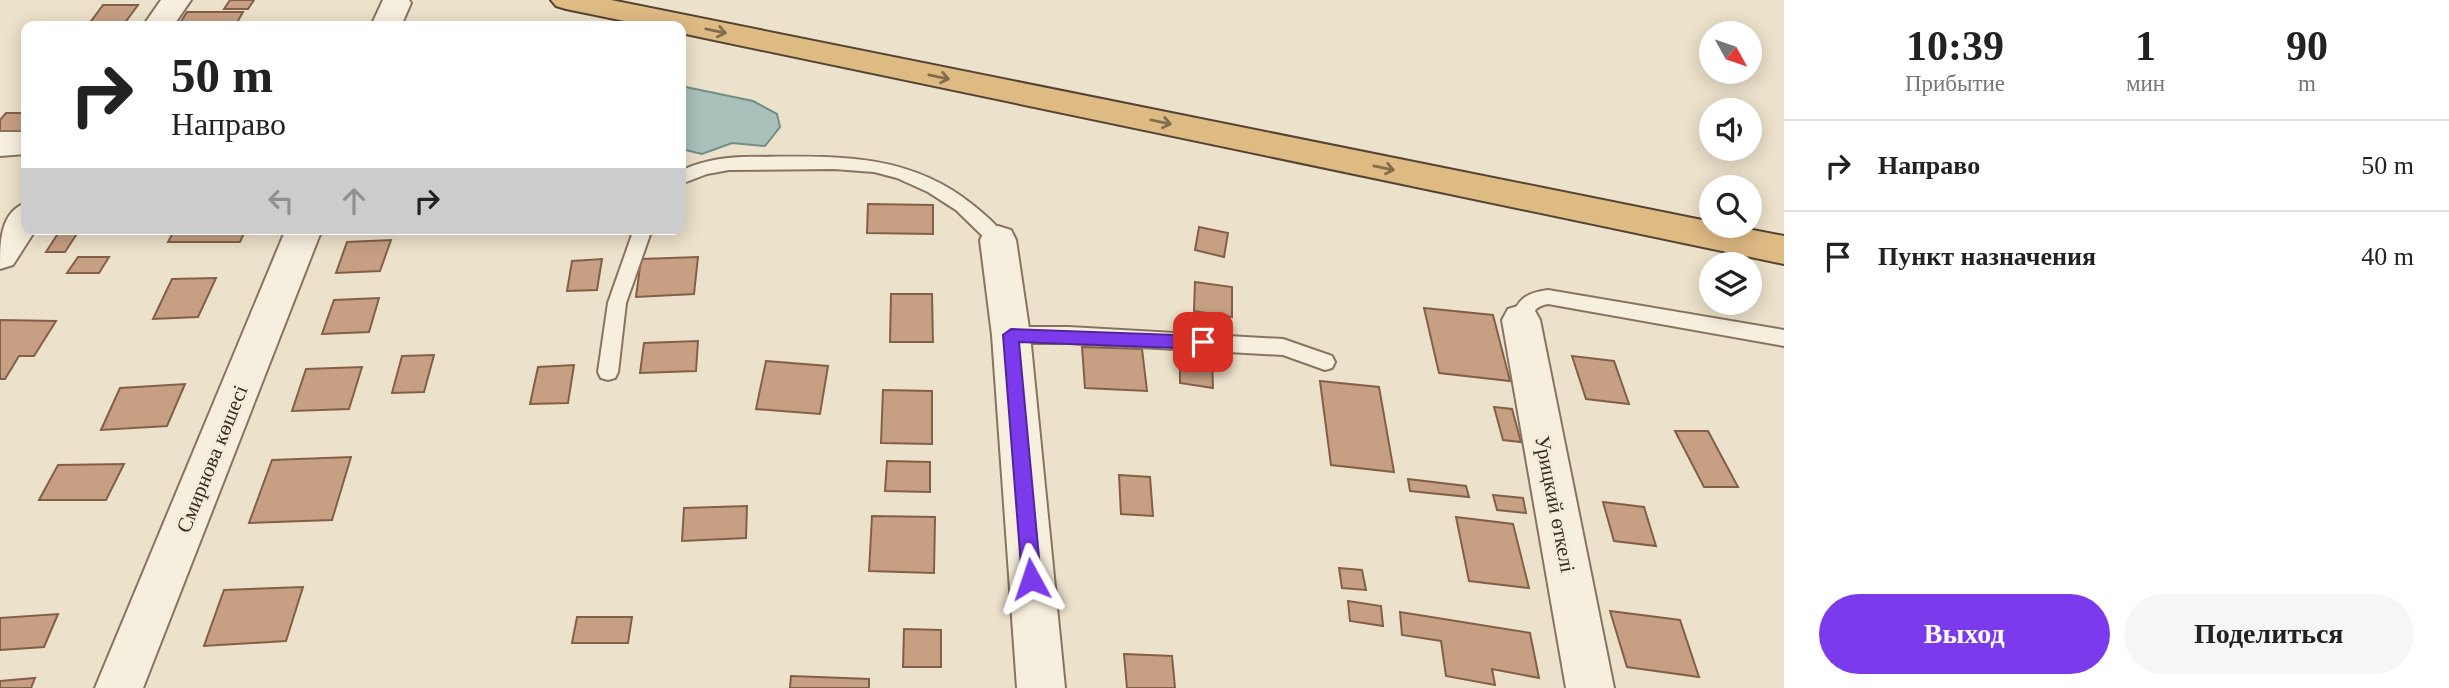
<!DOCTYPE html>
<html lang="ru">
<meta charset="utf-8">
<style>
:root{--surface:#fff;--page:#f6f6f6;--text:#222;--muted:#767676;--line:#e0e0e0;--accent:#7c3aed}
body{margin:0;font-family:"Times New Roman",serif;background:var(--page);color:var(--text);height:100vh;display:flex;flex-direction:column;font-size:26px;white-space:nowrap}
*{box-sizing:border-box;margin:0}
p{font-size:23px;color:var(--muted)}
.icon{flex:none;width:38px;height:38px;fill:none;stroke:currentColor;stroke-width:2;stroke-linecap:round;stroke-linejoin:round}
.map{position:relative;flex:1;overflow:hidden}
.sheet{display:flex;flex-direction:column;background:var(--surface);width:665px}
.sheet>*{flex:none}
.top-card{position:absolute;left:21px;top:21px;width:665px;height:214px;border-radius:14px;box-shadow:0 4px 18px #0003;background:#fff;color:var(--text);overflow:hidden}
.needle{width:46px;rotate:130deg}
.tools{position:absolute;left:1699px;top:21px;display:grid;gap:14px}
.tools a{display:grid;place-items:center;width:63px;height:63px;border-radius:50%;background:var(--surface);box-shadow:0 4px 18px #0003;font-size:35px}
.pin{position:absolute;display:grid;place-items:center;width:60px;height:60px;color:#fff;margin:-30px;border-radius:14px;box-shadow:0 4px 10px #0006}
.me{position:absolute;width:77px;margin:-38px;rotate:355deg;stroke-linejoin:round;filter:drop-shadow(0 0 5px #0008)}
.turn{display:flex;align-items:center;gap:24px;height:147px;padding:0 35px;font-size:32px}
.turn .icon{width:91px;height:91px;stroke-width:2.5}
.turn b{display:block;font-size:49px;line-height:60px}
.lanes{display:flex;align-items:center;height:66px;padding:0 35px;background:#0003;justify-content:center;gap:35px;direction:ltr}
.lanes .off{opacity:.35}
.eta{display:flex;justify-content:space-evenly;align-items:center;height:119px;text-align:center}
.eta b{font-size:42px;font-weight:700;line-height:49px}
.action{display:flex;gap:14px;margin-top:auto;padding:14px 35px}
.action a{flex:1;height:80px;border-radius:42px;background:var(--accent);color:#fff;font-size:28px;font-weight:700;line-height:80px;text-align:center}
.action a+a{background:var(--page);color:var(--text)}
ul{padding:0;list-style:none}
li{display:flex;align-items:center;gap:21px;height:91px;padding:0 35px;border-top:2px solid var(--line)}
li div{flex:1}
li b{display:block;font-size:26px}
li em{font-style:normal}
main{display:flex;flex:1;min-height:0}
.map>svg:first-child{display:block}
</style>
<main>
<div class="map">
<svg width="1784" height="688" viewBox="0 0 1784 688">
<rect width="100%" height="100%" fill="#ece1ca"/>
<polygon fill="#aac0ba" stroke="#718f87" stroke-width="2" points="681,86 753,101 777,114 780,127 765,146 732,143 702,154 681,149"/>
<g fill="#c79f83" stroke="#845f47" stroke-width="2">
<polygon points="230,0 254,0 248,9 224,9"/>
<polygon points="103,5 138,5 124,24 89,24"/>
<polygon points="187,12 243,12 235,26 178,26"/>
<polygon points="6,113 26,113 26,139 0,138 0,120"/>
<polygon points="868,204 933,205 933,234 867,233"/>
<polygon points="1199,227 1228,233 1224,257 1195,250"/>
<polygon points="61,229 80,229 65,252 46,252"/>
<polygon points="175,229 246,229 240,242 168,242"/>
<polygon points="391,240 380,271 336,273 347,242"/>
<polygon points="78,257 109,257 99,273 67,273"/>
<polygon points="698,257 694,294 636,297 641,259"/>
<polygon points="602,259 597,290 567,291 572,261"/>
<polygon points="216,278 198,317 153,319 172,279"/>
<polygon points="1195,282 1232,287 1232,317 1194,311"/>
<polygon points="891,294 932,294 933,342 890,342"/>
<polygon points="379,298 369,332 322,334 334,300"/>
<polygon points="1424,308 1493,315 1510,381 1439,373"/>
<polygon points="0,320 56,321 34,356 19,356 5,379 0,379"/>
<polygon points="698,341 696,371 640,373 644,343"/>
<polygon points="1082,347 1142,349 1147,391 1085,388"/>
<polygon points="434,355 424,392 392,393 402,356"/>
<polygon points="1180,355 1212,359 1213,388 1180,383"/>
<polygon points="1572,356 1614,361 1629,404 1586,399"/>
<polygon points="766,361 828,366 820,414 756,409"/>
<polygon points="574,365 568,403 530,404 538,367"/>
<polygon points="362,367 349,409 292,411 306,369"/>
<polygon points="1320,381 1379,387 1394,472 1331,465"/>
<polygon points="185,384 167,426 101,430 120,388"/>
<polygon points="883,390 932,391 932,444 881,443"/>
<polygon points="1494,407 1512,409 1521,442 1503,440"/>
<polygon points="1675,431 1708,431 1738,487 1704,487"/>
<polygon points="351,457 332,520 249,523 272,460"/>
<polygon points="887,461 930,462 930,492 885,491"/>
<polygon points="124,464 106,500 39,500 58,465"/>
<polygon points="1119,475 1150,477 1153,516 1121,514"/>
<polygon points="1408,479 1466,486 1469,497 1410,491"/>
<polygon points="1493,495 1523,498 1526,513 1497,510"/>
<polygon points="1603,502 1644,507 1656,546 1614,541"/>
<polygon points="747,506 746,538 682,541 684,508"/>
<polygon points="872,516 935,517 934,573 869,571"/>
<polygon points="1456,517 1513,524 1529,588 1469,581"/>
<polygon points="1339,568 1362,570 1366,590 1342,588"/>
<polygon points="303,587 286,641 204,646 224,590"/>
<polygon points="1348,601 1381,606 1383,626 1350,621"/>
<polygon points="1610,611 1680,620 1699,677 1627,667"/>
<polygon points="1400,612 1530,633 1539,678 1492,669 1495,685 1446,676 1441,641 1402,635"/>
<polygon points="58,614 44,647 0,650 0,618"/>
<polygon points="577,617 632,617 628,643 572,643"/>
<polygon points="904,629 941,630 941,667 903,667"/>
<polygon points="1124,654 1172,656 1175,688 1127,688"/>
<polygon points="791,676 869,679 869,688 790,688"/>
<polygon points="35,678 31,688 0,688 0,681"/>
</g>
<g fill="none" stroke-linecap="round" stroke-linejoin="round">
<g stroke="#877460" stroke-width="4">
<g id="service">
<path d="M 742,157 C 825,157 904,149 973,205 C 985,215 999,226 1007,240 L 1004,245 L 992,245 L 956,210 L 928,192 L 897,178 L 874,172 L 834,169 L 729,170 L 707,174 L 681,184 L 681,171 C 700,161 721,158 742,157 Z"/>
<polygon points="634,229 652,229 626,303 618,372 615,378 608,380 601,378 598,372 608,303"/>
<path d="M 1548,290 L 1784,330 L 1784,346 L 1548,304 C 1533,307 1534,313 1528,325 L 1521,328 L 1514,325 L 1512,320 C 1517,298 1527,293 1548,290 Z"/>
<polygon points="1011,327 1069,327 1283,339 1332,356 1335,362 1332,368 1325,370 1283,355 1069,343 1011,343 1004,341 1001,335 1004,329"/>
</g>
</g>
<g stroke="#877460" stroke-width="4">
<g id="minor">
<polygon points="161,0 191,0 173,26 143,26"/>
<polygon points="383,0 409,0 411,3 401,26 371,26"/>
<polygon points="0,132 26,132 26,154 0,156"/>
<path d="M 26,203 L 26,229 L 36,229 L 13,265 L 0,269 C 0,242 0,212 26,203 Z"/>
<polygon points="998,226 1011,230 1016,240 1030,335 1065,688 1017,688 992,335 980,240 985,230"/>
<polygon points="286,229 322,229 143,688 95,688"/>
<polygon points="1521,305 1534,309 1540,320 1614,688 1566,688 1502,320 1508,309"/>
</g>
</g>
<g stroke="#554333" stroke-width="4">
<polygon id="trunk" points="551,0 611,0 1712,222 1712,226 1732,226 1784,236 1784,264 681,33 681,26 649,26 566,9 556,6"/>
</g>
<use href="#service" fill="#f7efdd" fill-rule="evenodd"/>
<use href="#minor" fill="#f7efdd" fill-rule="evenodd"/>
<use href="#trunk" fill="#dfbb84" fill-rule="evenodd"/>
</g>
<defs><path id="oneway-shaft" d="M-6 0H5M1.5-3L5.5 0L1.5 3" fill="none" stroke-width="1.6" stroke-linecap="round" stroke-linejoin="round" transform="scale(1.75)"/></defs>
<g stroke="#846d4e">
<use href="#oneway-shaft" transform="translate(716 31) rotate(12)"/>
<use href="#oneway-shaft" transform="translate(939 77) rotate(12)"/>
<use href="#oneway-shaft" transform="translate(1161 122) rotate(12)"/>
<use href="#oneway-shaft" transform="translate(1384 168) rotate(12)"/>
</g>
<polygon fill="#7c3aed" stroke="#51269a" stroke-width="2" points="1011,329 1203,336 1211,342 1203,349 1019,342 1041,579 1038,586 1031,588 1025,586 1022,579 1003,335"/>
<g text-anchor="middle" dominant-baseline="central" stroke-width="6" stroke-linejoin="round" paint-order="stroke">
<g font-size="21" fill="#392d22" stroke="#f4ecd9">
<text transform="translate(212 459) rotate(-68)">Смирнова көшесі</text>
<text transform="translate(1555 504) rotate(79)">Урицкий өткелі</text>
</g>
</g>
</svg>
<div class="tools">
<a><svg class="needle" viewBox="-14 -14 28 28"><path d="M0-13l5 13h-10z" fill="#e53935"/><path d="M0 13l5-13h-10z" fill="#767676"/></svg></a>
<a><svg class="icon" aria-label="sound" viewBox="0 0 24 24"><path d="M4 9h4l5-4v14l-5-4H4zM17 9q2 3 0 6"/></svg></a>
<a><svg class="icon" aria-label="search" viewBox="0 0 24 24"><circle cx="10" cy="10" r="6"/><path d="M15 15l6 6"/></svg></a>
<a><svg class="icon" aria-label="layers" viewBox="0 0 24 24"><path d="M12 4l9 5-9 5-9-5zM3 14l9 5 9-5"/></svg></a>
</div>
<div class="pin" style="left:1203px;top:342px;background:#d93025"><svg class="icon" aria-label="arrive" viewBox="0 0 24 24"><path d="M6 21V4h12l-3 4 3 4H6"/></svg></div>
<svg class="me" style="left:1031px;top:579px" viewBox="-20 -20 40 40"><path d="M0-17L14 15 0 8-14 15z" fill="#7c3aed" stroke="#fff" stroke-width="4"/></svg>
<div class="top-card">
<div class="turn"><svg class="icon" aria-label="right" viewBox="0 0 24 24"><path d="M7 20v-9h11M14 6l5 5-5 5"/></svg><div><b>50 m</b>Направо</div></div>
<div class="lanes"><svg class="icon off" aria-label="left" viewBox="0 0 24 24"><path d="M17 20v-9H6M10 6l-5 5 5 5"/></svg><svg class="icon off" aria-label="ahead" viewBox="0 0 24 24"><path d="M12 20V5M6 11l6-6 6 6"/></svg><svg class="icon" aria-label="right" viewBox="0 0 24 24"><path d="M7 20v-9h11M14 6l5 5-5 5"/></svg></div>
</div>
</div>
<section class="sheet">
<div class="eta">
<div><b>10:39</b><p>Прибытие</p></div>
<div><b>1</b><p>мин</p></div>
<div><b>90</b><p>m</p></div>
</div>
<ul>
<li><svg class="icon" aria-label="right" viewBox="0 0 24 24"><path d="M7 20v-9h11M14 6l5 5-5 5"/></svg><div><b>Направо</b></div><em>50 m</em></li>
<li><svg class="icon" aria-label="arrive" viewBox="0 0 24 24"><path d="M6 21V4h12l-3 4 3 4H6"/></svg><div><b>Пункт назначения</b></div><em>40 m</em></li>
</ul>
<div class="action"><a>Выход</a><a>Поделиться</a></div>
</section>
</main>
